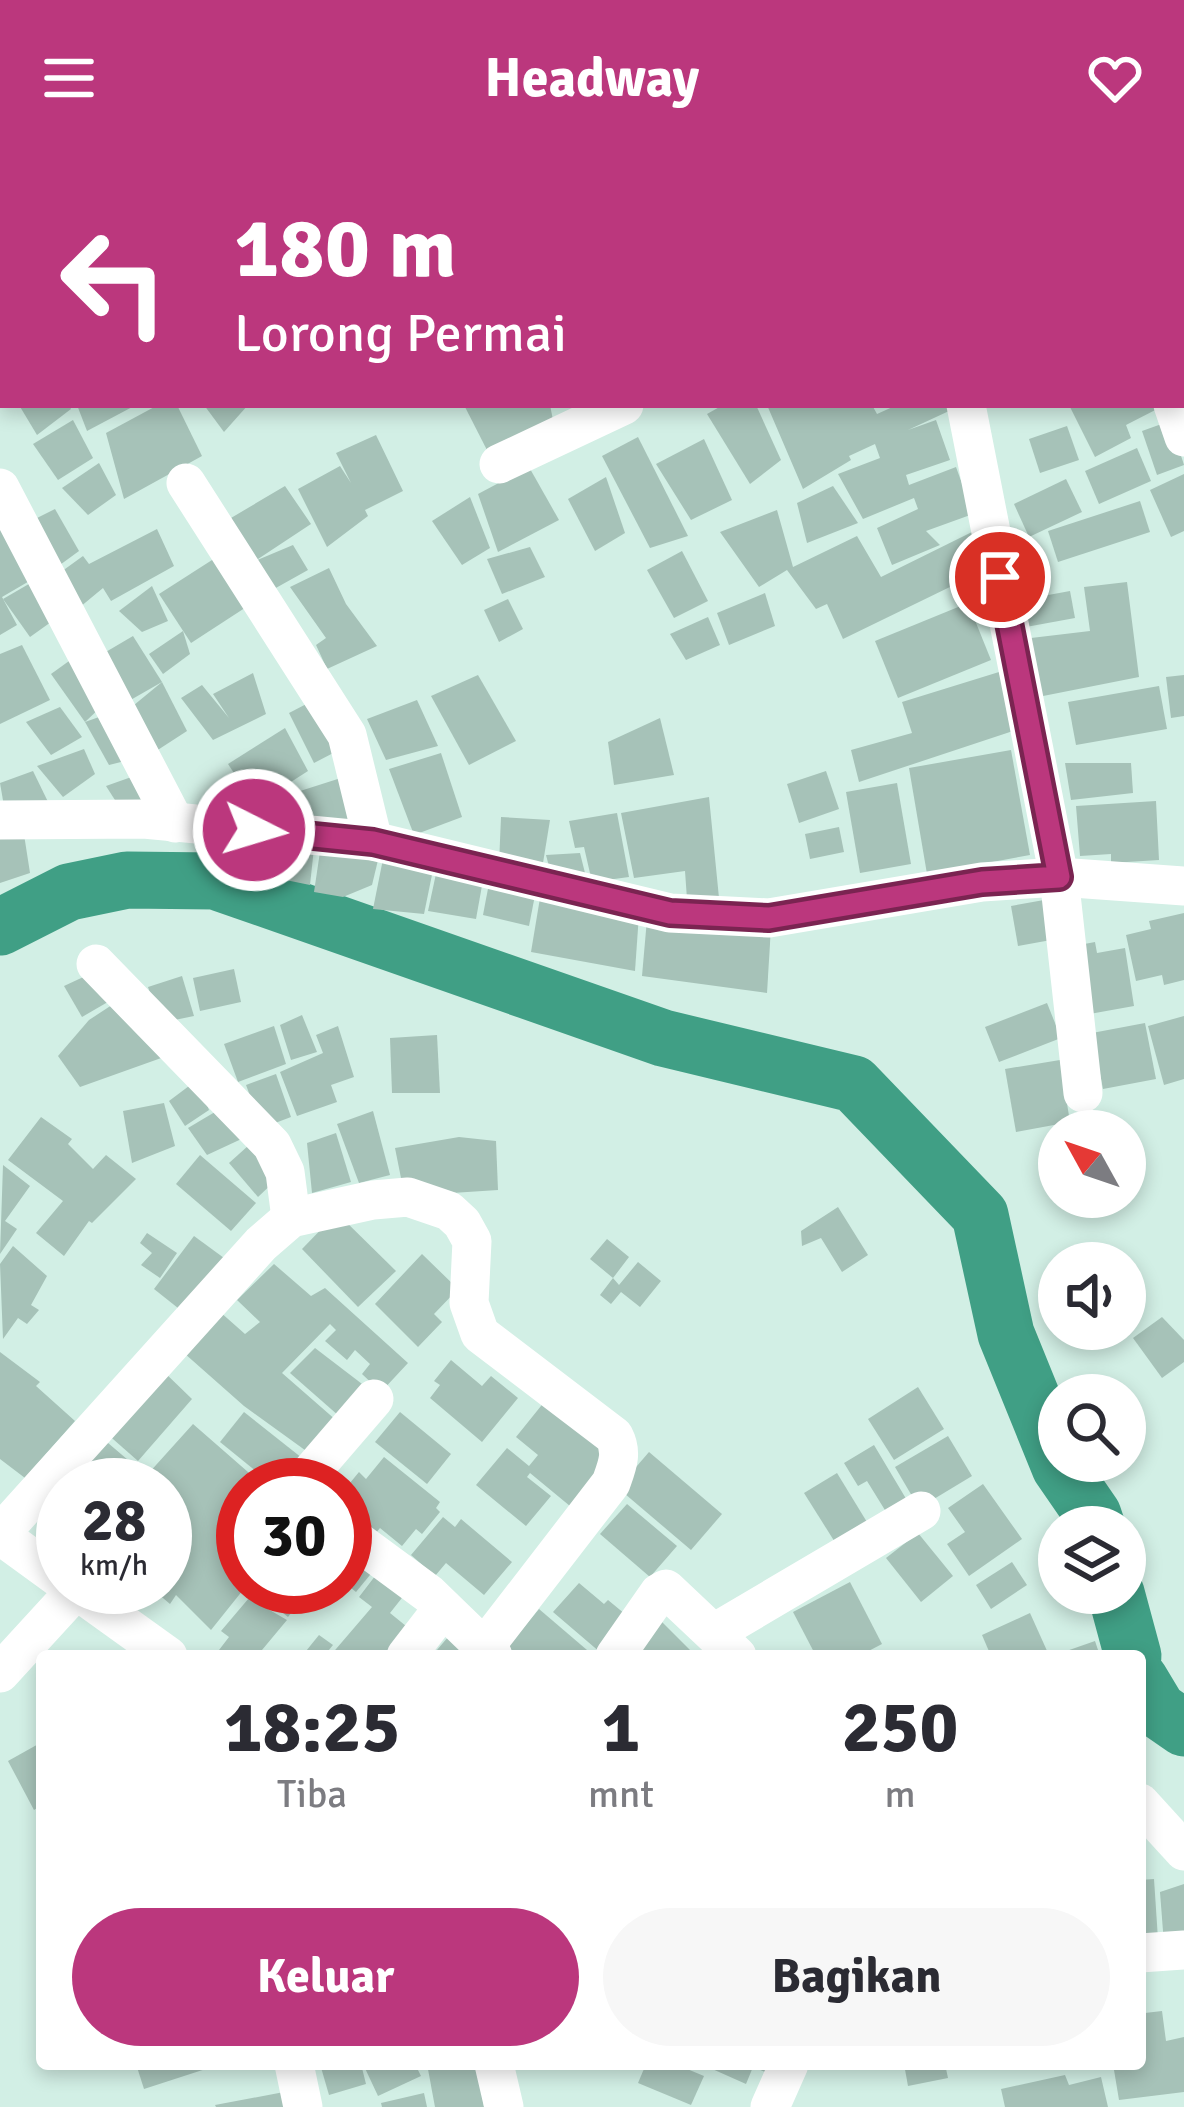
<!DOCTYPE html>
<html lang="id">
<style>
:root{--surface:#fff;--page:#f7f7f7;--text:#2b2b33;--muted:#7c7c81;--accent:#bb377d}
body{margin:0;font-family:Signika,sans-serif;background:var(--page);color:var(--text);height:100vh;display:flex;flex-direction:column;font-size:45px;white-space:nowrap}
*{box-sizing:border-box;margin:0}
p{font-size:39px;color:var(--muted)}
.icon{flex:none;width:66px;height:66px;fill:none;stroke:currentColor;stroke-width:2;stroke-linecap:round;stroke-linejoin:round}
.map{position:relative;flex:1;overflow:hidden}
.side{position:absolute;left:36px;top:1494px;width:1110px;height:420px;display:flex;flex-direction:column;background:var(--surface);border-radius:12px;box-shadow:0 6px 18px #0003}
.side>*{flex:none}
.banner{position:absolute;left:0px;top:0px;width:1185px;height:252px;box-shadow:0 6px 18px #0003;background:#bb377d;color:#fff;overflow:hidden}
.needle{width:78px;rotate:310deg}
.tools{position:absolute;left:1038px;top:954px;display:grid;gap:24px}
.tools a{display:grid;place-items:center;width:108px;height:108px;border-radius:50%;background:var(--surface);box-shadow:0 6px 18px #0003;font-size:60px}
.speed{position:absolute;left:36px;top:1302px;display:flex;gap:24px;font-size:60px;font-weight:700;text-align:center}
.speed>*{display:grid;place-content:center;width:156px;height:156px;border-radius:50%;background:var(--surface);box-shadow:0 6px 18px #0003;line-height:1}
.speed small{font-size:30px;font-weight:400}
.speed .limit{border:18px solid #d22;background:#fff;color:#111}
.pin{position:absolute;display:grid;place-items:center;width:102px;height:102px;color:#fff;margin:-51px;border:6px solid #fff;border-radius:50%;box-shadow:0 3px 12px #0007}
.me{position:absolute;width:132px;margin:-66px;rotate:95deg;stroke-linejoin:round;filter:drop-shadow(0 0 9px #0008)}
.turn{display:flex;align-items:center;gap:42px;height:252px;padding:0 36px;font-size:54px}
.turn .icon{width:156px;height:156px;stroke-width:2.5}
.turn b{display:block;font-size:84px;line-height:102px}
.eta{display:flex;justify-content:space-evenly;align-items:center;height:204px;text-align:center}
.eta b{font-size:72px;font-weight:800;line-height:84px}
.action{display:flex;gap:24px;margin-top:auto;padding:24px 36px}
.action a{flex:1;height:138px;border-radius:72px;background:var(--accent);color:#fff;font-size:48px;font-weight:800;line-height:138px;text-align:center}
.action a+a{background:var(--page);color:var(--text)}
header{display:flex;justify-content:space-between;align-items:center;height:156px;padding:0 36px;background:var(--accent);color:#fff;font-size:54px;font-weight:800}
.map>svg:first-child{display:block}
</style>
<header><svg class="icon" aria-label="menu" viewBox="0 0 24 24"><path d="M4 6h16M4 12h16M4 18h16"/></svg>Headway<svg class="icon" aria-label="heart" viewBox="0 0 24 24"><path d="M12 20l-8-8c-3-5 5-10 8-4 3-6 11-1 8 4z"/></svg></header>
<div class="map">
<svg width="1184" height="1951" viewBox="0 0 1184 1951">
<rect width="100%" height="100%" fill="#d2efe5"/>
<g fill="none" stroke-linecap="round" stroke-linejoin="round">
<g stroke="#409f85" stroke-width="57">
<polyline points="0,771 69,736 127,724 215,725 663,882 854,928 980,1059 1006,1178 1060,1311 1093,1359 1097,1371"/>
<polyline points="1116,1437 1133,1500"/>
<polyline points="1140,1524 1158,1554 1184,1572"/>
</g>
</g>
<g fill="#a6c2b8">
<polygon points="19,249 69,249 71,253 37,279"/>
<polygon points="77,249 136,249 87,275"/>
<polygon points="158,249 177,249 202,300 124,343 106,277"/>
<polygon points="204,249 248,249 224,276"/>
<polygon points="464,249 550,249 553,264 490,300"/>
<polygon points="723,249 756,249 781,304 750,328 707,258"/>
<polygon points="767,249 872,249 877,258 897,249 962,249 908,274 936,264 950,304 906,319 909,329 956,311 973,358 926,375 940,389 892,409 877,372 918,353 914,342 863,363 838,318 880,302 875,288 849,300 851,304 803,333"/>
<polygon points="1069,249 1165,249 1126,269 1131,282 1095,301"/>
<polygon points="73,264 93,302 58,324 33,288"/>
<polygon points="1170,265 1184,309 1157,319 1142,275"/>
<polygon points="1067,270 1079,304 1040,317 1029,283"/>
<polygon points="376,279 403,335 365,354 368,360 327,391 298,333 340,310 351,327 336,297"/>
<polygon points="638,281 688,380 650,392 602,300"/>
<polygon points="704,283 732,344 691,364 656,308"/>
<polygon points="1137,292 1151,325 1099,348 1085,315"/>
<polygon points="99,307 116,339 88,359 62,332"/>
<polygon points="529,311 559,364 498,396 478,338"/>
<polygon points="1184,318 1184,375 1171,381 1150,334"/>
<polygon points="606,321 625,377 595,395 568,343"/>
<polygon points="1066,323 1082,356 1029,381 1014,348"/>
<polygon points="285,330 311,368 255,405 293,389 308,414 274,433 255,405 231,362"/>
<polygon points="833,330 858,367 807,387 797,347"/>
<polygon points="470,341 490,392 462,409 432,365"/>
<polygon points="1140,345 1150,376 1058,406 1048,375"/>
<polygon points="0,353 38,420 2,441 17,469 0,479"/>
<polygon points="55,353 79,395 53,414 27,367"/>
<polygon points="777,354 793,411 857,380 881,421 974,375 991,411 843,483 827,448 816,453 787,414 759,431 720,376"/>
<polygon points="157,373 174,410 111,445 103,432 74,456 54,421 83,400 89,408"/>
<polygon points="530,391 545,421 502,438 487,403"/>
<polygon points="682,395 708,445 674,462 647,414"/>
<polygon points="223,397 254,446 191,487 159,438"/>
<polygon points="329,412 346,448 377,490 327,513 316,489 326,482 290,431"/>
<polygon points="34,425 58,461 30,481 3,443"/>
<polygon points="1127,426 1139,521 1038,541 1031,482 1090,475 1084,431"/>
<polygon points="152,430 168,465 142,476 119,455"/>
<polygon points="1070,435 1075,462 1026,471 1021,444"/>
<polygon points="765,437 775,470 729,489 717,457"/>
<polygon points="508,443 523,473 499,486 484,454"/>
<polygon points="968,447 991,504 898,542 875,485"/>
<polygon points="708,461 720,489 686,504 670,478"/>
<polygon points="183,475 190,498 163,518 149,498"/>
<polygon points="133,480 162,526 127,546 99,500"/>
<polygon points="22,489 50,544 0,568 0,498"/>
<polygon points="76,500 103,549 85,566 51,518"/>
<polygon points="999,516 1016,574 859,626 851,594 912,577 902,546"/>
<polygon points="253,517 266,558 213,584 181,542 202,529 229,562 213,538"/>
<polygon points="478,519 516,585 469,609 431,540"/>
<polygon points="1184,519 1184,560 1171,562 1166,521"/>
<polygon points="162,526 187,575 150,599 128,554"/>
<polygon points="1159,530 1167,573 1076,589 1068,546"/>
<polygon points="316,543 341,593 314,607 289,557"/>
<polygon points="417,544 438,590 386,604 367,563"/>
<polygon points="60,551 82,581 51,599 26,566"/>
<polygon points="116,555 129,604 109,609 85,566"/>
<polygon points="660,562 674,619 614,629 608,586"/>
<polygon points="285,572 308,615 255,649 228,608"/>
<polygon points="84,593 95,618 63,641 37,610"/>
<polygon points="1011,594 1030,699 927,718 909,612"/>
<polygon points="441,597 462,661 414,679 389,613"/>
<polygon points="1065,607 1131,607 1133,637 1071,644"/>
<polygon points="33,615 51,652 5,656 0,627"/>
<polygon points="826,615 839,653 799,667 787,628"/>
<polygon points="137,619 152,644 122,655 106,630"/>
<polygon points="344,621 359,665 313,674 297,636"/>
<polygon points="897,627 911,708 860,717 846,636"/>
<polygon points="709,641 719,742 687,743 685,715 634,722 621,657"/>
<polygon points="1156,645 1159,704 1111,707 1111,698 1080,700 1076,650"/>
<polygon points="617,657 629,721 592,726 584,691 575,692 569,665"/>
<polygon points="501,661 550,664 542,713 499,708"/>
<polygon points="839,671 844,696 810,703 805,678"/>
<polygon points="23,672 30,717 0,727 0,677"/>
<polygon points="254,684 314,692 310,729 251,717"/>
<polygon points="321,689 379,700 372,729 343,741 314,736"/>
<polygon points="580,697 587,725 551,718 546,699"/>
<polygon points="384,698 434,709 424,758 373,753"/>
<polygon points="437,713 483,724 476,763 428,755"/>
<polygon points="490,722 536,734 529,770 483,759"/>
<polygon points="541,736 639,758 635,815 531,796"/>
<polygon points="1044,744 1051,784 1018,790 1011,750"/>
<polygon points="1184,757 1184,824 1164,829 1162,819 1136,825 1126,779 1151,773 1149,765"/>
<polygon points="647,763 771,771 767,837 642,820"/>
<polygon points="1095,786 1097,797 1125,792 1134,850 1084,859 1074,790"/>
<polygon points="234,813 241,846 200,855 193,822"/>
<polygon points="92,817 113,843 82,861 64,830"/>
<polygon points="182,820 194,860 160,867 148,831"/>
<polygon points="118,845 164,901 80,931 58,900 89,864"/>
<polygon points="1047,847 1061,882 999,906 985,871"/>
<polygon points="302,859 317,896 291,904 280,869"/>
<polygon points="1184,860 1184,923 1164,929 1148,870"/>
<polygon points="1145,867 1156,923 1103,933 1092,877"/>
<polygon points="274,870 286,908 238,926 224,888"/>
<polygon points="338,870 354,921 331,929 337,946 297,960 280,916 323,897 316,879"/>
<polygon points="437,879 440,937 392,937 390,882"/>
<polygon points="1060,904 1070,966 1016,976 1005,913"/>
<polygon points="276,918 291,961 262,972 246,929"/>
<polygon points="197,924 209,954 185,970 169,945"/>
<polygon points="164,947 175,990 132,1007 123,955"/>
<polygon points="225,950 250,979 207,999 188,972"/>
<polygon points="373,955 390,1019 359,1027 337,968"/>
<polygon points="41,961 72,983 68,988 93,1013 106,999 136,1023 92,1067 89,1065 64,1100 36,1077 63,1045 8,1004"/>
<polygon points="336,977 351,1026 312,1037 307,987"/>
<polygon points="258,981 277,1023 258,1041 229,1007"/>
<polygon points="459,981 496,985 498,1034 452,1037 402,1027 395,992"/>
<polygon points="200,999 256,1047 231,1075 176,1028"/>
<polygon points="3,1009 30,1030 5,1065 17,1073 0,1098"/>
<polygon points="838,1051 868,1099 842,1116 821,1082 802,1090 801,1075"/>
<polygon points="337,1057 396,1115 358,1151 302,1093"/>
<polygon points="147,1077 177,1097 160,1122 141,1109 152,1097 140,1087"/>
<polygon points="194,1080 224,1102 183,1156 154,1133"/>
<polygon points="607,1083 629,1101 613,1122 619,1129 638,1106 661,1125 640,1151 621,1136 611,1148 600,1139 613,1122 590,1103"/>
<polygon points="13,1090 47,1120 31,1149 39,1154 27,1168 18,1162 3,1183 0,1108"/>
<polygon points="422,1098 458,1133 434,1158 442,1166 418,1191 375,1148"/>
<polygon points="274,1108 311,1140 325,1132 408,1207 381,1236 362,1218 370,1208 355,1194 347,1204 325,1185 336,1174 330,1168 282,1217 337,1265 309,1297 244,1250 184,1197 219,1155 245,1178 260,1166 237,1144"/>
<polygon points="1162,1161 1184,1184 1184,1206 1162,1222 1133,1182"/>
<polygon points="315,1192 366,1231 339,1260 290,1217"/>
<polygon points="0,1196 40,1226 36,1230 75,1265 25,1322 0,1303"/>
<polygon points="451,1204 482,1230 491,1220 518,1242 482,1286 430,1242 440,1229 434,1225"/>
<polygon points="161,1213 192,1243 138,1305 105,1276"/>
<polygon points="918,1231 944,1273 894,1304 868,1263"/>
<polygon points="545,1245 610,1298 576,1355 530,1317 527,1321 551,1340 526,1370 476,1329 507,1292 529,1310 538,1299 516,1281"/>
<polygon points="244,1256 302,1302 279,1329 273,1329 220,1286"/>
<polygon points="400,1256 451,1298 427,1328 375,1286"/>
<polygon points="193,1268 263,1329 243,1329 243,1373 231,1386 243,1399 243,1434 211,1474 176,1439 170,1448 150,1431 165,1431 165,1329 138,1329"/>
<polygon points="948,1280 972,1320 919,1352 895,1311"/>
<polygon points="101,1281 135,1310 118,1329 63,1329 63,1359 43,1344"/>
<polygon points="874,1289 908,1346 888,1359 867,1325 858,1330 844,1307"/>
<polygon points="649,1296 722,1358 691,1394 618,1332"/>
<polygon points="384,1301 440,1346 436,1352 440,1356 422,1378 416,1373 402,1390 380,1372 371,1383 345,1362 345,1333 359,1316 366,1323"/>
<polygon points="837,1317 870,1371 838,1391 804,1337"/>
<polygon points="983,1328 1022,1383 969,1420 947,1388 965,1376 948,1352"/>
<polygon points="627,1348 677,1390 650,1421 600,1378"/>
<polygon points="443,1361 455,1371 461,1363 512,1406 484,1439 446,1407 435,1420 411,1399"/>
<polygon points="918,1377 953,1420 921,1446 886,1402"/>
<polygon points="358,1392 379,1408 356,1436 345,1427 345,1408"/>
<polygon points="1012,1406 1027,1429 991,1453 976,1429"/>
<polygon points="382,1411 409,1433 390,1457 417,1479 398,1500 330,1500 372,1451 359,1441"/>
<polygon points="850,1426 882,1488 859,1500 816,1500 793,1456"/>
<polygon points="579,1427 604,1448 608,1444 631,1463 601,1497 553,1456"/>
<polygon points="258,1431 305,1431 309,1434 288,1461 255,1434"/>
<polygon points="249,1442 287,1464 257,1500 225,1500 219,1494 229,1481 221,1475"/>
<polygon points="539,1453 594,1500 512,1500 505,1494"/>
<polygon points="1030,1457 1048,1497 991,1500 982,1479"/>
<polygon points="660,1464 696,1500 638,1500"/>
<polygon points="454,1474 485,1500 444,1500 437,1494"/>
<polygon points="319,1479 333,1489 324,1500 302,1500"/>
<polygon points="1095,1485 1100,1500 1056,1500 1055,1499"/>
<polygon points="42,1586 42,1649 34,1654 8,1605"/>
<polygon points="1154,1723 1158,1783 1140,1784 1140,1724"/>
<polygon points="1184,1728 1184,1787 1164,1788 1160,1736"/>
<polygon points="1140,1844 1145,1857 1162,1855 1166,1885 1184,1881 1184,1936 1119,1944 1113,1908 1140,1908"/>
<polygon points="136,1908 218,1908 218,1909 144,1933"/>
<polygon points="320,1908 361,1908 366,1928 329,1939"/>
<polygon points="363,1908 415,1908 421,1920 378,1940"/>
<polygon points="427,1908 477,1908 484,1951 435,1951"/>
<polygon points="646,1908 675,1908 704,1920 691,1949 638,1927"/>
<polygon points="712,1908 783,1908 777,1921 753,1911 746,1928 710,1912"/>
<polygon points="904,1908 945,1908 948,1922 908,1930"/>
<polygon points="1065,1919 1069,1929 1101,1921 1108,1951 1005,1951 1001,1933"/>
<polygon points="284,1936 286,1951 216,1951 215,1949"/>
<polygon points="424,1937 427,1951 382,1951 381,1947"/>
</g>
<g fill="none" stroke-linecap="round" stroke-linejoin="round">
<g stroke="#fff" stroke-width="39">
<polyline points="902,0 902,3"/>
<polyline points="1087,0 1091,3"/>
<polyline points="1023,3 1032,0"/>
<polyline points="1138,3 1145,0"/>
<polyline points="966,249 1059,721 1083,937"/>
<polyline points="1173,249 1184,281"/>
<polyline points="499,308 624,249"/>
<polyline points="186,327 347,579 373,685"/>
<polyline points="0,332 175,667"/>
<polyline points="0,664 144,663 373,685 670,757 769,762 982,726 1059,721 1184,730"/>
<polyline points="96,808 272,989 285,1016 291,1062"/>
<polyline points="300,1329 374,1243"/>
<polyline points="345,1376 429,1438 493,1500"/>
<path d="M 0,1378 L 261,1088 L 291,1062 L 373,1044 L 408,1041 L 449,1055 L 462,1067 L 472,1085 L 469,1147 L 480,1178 L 614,1280 C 623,1297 617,1310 611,1327 L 483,1493"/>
<polyline points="0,1379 63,1425"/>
<polyline points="72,1431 168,1500"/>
<polyline points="714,1477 921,1355"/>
<polyline points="406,1500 443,1452"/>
<polyline points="615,1500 659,1437 666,1433 737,1500"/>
<polyline points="0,1517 76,1434"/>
<polyline points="1140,1647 1184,1695"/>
<polyline points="1140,1797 1184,1794"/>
<polyline points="294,1908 303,1951"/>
<polyline points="494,1908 504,1951"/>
<polyline points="770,1951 789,1908"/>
</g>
<g stroke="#fff" stroke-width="60">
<polyline points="196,3 203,0"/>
<polyline points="275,3 281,0"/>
<polyline points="0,95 3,94"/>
</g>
</g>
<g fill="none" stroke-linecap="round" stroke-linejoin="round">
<g stroke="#7a2451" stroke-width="30">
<polyline id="route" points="254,674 373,686 670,757 769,762 982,726 1059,721 1000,421"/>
</g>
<use href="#route" stroke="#bb377d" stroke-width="21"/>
</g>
</svg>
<div class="tools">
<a><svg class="needle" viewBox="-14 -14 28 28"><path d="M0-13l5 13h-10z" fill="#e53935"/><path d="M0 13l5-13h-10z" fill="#7c7c81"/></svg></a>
<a><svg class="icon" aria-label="sound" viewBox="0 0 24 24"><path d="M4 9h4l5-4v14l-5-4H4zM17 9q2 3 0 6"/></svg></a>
<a><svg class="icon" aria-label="search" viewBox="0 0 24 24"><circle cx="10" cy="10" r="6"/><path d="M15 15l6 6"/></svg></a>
<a><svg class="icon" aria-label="layers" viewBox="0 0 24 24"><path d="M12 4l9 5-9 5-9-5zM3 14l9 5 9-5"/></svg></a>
</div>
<div class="speed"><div>28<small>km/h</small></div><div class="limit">30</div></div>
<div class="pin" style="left:1000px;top:421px;background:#d93025"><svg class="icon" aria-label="arrive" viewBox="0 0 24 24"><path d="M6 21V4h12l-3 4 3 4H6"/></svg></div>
<svg class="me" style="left:254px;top:674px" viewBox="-20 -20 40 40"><circle r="17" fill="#bb377d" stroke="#fff" stroke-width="3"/><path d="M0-11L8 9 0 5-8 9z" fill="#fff"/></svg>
<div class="banner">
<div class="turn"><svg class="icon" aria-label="left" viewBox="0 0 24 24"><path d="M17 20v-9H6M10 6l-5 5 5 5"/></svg><div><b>180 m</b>Lorong Permai</div></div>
</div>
<section class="side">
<div class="eta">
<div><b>18:25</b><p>Tiba</p></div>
<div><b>1</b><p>mnt</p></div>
<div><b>250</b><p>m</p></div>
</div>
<div class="action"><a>Keluar</a><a>Bagikan</a></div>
</section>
</div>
